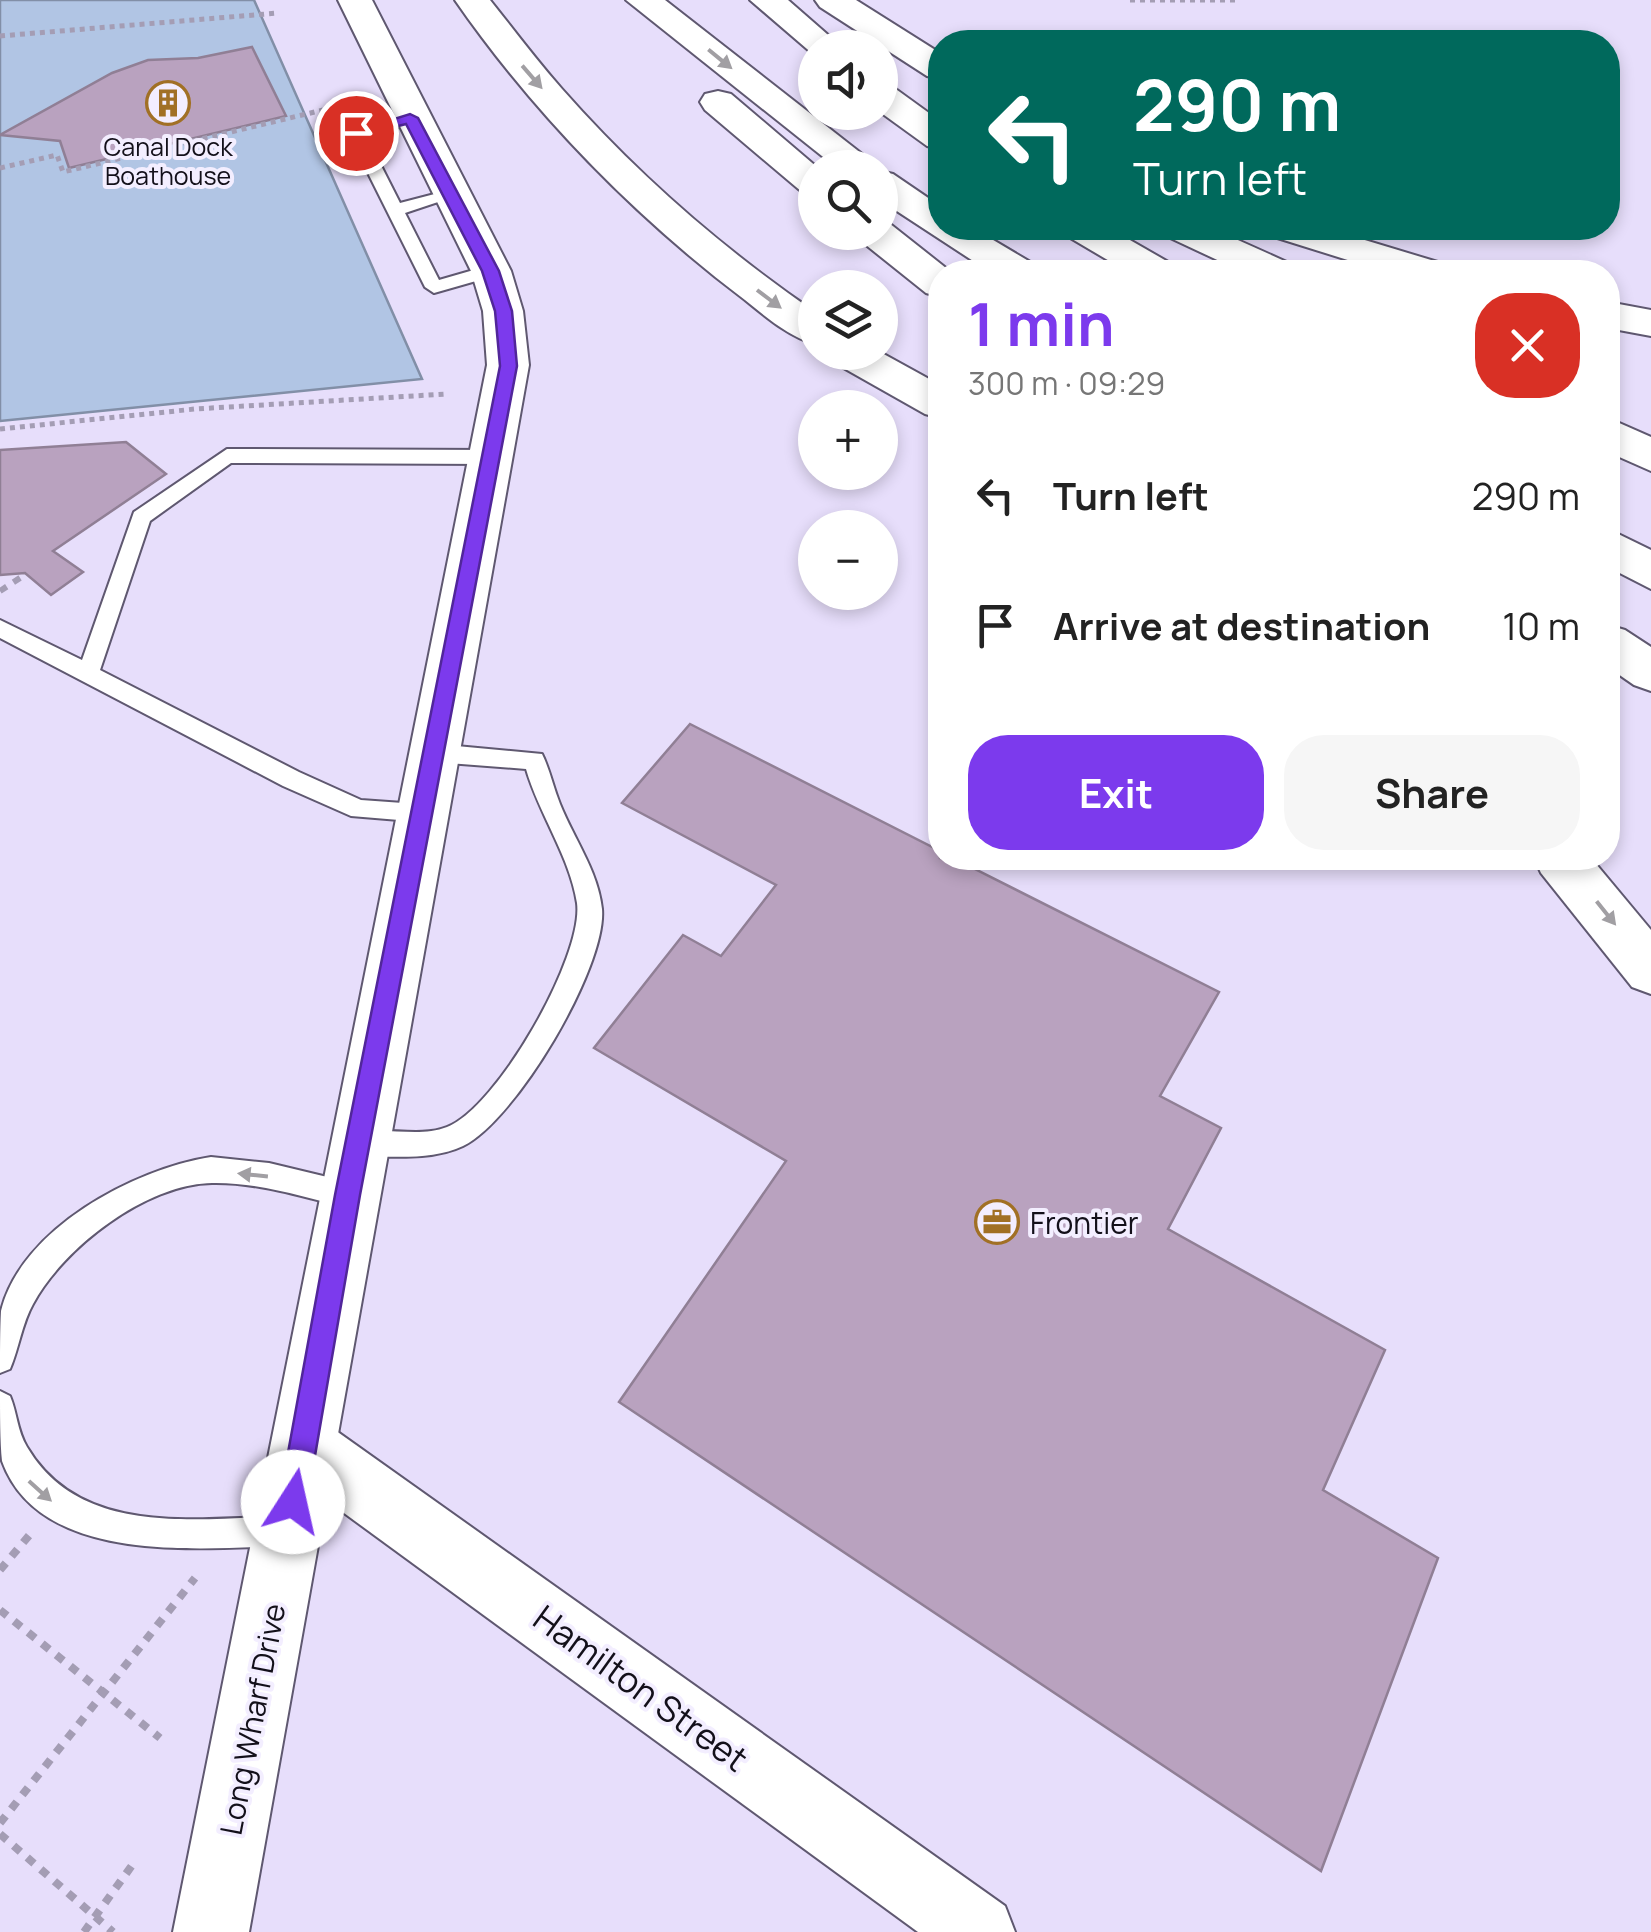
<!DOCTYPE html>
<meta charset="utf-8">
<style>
:root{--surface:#fff;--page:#f6f6f6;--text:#222;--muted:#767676;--accent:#7c3aed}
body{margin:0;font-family:Manrope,sans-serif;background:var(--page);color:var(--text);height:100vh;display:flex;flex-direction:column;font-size:38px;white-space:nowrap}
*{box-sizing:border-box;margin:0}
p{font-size:32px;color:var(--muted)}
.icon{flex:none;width:55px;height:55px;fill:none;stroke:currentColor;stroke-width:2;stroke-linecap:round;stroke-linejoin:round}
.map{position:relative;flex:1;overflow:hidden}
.side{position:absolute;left:928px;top:260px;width:692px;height:610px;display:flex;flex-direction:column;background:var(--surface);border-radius:40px;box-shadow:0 5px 15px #0003}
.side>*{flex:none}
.top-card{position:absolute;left:928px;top:30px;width:692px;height:210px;border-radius:40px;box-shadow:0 5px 15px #0003;background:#00695c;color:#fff;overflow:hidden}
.tools{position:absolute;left:798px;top:30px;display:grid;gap:20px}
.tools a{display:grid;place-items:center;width:100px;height:100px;border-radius:50%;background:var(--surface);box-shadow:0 5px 15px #0003;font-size:50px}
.pin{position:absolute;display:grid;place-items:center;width:85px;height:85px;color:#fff;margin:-42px;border:5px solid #fff;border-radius:50%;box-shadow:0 2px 10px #0007}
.me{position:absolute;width:110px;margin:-55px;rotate:10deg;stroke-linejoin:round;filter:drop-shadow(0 0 8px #0008)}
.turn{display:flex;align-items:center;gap:35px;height:210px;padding:0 40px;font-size:45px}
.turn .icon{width:130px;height:130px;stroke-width:2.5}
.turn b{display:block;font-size:70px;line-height:85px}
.round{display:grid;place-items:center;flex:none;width:105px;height:105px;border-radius:40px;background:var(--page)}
.summary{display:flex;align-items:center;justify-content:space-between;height:170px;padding:0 40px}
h1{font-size:60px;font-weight:700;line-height:75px;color:var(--accent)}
.primary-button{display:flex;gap:20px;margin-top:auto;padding:20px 40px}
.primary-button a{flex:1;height:115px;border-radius:40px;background:var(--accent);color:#fff;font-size:40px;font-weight:700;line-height:115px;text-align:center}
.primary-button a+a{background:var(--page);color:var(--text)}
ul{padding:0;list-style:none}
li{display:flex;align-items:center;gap:30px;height:130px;padding:0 40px}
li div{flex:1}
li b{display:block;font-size:38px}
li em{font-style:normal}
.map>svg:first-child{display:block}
</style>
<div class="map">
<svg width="1651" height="1932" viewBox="0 0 1651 1932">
<rect width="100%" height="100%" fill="#e7defb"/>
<polygon fill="#b1c5e4" stroke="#828fa7" stroke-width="2.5" points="0,0 254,0 422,379 0,421"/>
<g fill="#b9a2bf" stroke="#907f95" stroke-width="2.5">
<polygon points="252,47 286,116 69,168 60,141 0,135 112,73 148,60 198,58"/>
<polygon points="126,442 166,474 53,551 83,572 51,595 25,573 0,575 0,450"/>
<polygon points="690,724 940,851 940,858 953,858 1219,992 1160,1096 1221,1128 1168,1229 1385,1350 1323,1490 1438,1558 1321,1871 619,1402 786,1161 594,1048 683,935 721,956 776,885 622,803"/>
</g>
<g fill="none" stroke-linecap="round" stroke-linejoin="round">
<g stroke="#5f5870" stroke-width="4">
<g id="service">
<polygon points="411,113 419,118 417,122 366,136 400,203 450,190 459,195 405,213 439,280 491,265 497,267 497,275 434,293 425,287 348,133"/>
<polygon points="227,449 493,450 503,457 493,464 231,463 150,521 100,670 299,772 361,800 431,805 435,812 431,819 423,822 351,816 283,786 0,638 0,620 82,660 134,512"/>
<path d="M 435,744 L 542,754 C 550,770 553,787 560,804 C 574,839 598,871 602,909 C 607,967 515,1121 463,1146 C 432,1161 391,1156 358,1156 L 349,1153 L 345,1144 L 349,1135 C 379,1124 416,1139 447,1127 C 497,1108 584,956 577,903 C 570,857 539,814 526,769 L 435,762 L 424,753 Z"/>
<path d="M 211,1157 L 269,1163 L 348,1182 L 358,1186 L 362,1195 L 358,1204 L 348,1208 C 304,1197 257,1182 212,1183 C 146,1184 63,1248 33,1304 C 22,1323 19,1348 10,1369 L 0,1373 C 0,1354 0,1330 1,1311 C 21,1229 134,1169 211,1157 Z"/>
<path d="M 0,1391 L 10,1396 C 17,1412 17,1431 27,1447 C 81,1538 196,1518 287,1516 L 298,1520 L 302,1531 L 298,1542 L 287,1546 C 200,1548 40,1566 2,1461 C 0,1442 0,1412 0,1391 Z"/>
</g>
</g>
<g stroke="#5f5870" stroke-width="4">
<polygon id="minor" points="303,1414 325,1423 1005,1906 1015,1932 918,1932 281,1467 272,1445 281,1423"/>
</g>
<g stroke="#5f5870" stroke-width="4">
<polygon id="secondary" points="338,0 372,0 511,271 523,311 529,365 249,1932 173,1932 487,365 483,311 471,271"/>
</g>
<g stroke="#5f5870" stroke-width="4">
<g id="motorway">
<path d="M 455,0 L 490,0 C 514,30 537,61 562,89 C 636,173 723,249 815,312 L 815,344 C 789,337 766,317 745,300 C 635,217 534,114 455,0 Z"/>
<polygon points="626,0 665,0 880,168 837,168"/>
<polygon points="750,0 788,0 843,48 815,48 814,55"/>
<polygon points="815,0 856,0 940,53 940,79 927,76 820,7"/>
<polygon points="880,84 893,87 940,121 940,149 927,146 880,112"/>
<polygon points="718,91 731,94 818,168 815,168 815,195 802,192 705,110 700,102 705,94"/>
<polygon points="880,171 893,174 940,206 940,228 973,228 1032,263 1038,272 990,272 880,200"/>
<polygon points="880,221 889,223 951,272 940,272 940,297 926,293 861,241 856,232 880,232"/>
<polygon points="1061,228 1109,228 1170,263 1176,272 1128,272 1067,236"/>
<polygon points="1160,228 1211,228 1289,263 1295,272 1243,272 1166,236"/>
<polygon points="1265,228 1325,228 1441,263 1447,272 1386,272 1271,236"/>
<polygon points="1608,302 1651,310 1651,336 1608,328"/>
<polygon points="827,352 880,352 940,385 940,418 925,414 833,362"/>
<polygon points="1608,418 1651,437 1651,471 1608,452"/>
<polygon points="1608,529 1651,550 1651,589 1608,567"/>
<polygon points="1608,625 1625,630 1651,647 1651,691 1634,685 1608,667"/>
<polygon points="1534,858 1591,858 1651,930 1651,994 1632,987 1541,873"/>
</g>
</g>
<g stroke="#a49db4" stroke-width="5" stroke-dasharray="5 5" stroke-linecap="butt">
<polyline points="1130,0 1236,0"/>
<polyline points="0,36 278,13"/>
<polyline points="0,168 57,155 63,172 323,110"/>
<polyline points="0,429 195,409 446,394"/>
</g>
<polyline stroke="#a49db4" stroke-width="6" stroke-dasharray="8 8" stroke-linecap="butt" points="0,591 26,574"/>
<g stroke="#a49db4" stroke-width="8" stroke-dasharray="9 9" stroke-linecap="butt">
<polyline points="0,1570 32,1532"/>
<polyline points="0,1610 160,1738"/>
<polyline points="0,1823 195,1578"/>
<polyline points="0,1834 113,1932"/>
<polyline points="84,1932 133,1864"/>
</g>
<use href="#service" fill="#fff" fill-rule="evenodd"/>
<use href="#minor" fill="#fff" fill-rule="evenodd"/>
<use href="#secondary" fill="#fff" fill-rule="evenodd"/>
<use href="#motorway" fill="#fff" fill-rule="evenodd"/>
</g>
<defs><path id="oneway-solid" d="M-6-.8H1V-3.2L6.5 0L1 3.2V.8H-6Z" transform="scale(2.5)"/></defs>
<g fill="#a19fa3">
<use href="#oneway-solid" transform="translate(720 59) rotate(39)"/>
<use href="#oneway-solid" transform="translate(532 77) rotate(49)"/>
<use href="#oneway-solid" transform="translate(769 299) rotate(37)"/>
<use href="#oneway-solid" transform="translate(1606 913) rotate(51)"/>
<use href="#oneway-solid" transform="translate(253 1175) rotate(-174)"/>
<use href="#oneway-solid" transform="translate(40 1491) rotate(42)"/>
</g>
<polygon fill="#7c3aed" stroke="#51269a" stroke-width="2.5" points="410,114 418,118 499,271 512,311 517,366 360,1195 307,1502 302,1512 293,1516 283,1512 279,1502 335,1195 500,366 495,311 482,271 406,124 356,137 349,133"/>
<defs>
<g id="building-ring" transform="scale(2.25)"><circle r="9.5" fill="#f3eeff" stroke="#a17025" stroke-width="1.5"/><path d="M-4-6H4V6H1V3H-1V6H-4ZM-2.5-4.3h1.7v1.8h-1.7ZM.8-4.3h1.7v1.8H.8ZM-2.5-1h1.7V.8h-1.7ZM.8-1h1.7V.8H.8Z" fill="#a17025"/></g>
<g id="office-ring" transform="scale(2.25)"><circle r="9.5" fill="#f3eeff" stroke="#a17025" stroke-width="1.5"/><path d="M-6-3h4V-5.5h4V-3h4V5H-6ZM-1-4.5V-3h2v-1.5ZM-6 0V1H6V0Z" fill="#a17025"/></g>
</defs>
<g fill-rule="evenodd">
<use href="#building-ring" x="168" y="103"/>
<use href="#office-ring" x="997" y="1222"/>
</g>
<g text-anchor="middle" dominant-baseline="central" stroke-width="8" stroke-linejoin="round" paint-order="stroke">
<g font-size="25" fill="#13101a" stroke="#f3eeff">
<text x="168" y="146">Canal Dock<tspan x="168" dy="29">Boathouse</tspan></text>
</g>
<g font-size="30" fill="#13101a" stroke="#f3eeff" text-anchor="start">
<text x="1030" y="1222">Frontier</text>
</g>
<g font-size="30" fill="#13101a" stroke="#f3eeff">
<text transform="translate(252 1719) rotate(-79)">Long Wharf Drive</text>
</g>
<g font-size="35" fill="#13101a" stroke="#f3eeff">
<text transform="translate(641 1688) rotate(36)">Hamilton Street</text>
</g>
</g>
</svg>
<div class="tools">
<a><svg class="icon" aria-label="sound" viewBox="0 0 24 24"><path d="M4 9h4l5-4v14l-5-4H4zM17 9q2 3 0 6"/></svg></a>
<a><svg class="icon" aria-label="search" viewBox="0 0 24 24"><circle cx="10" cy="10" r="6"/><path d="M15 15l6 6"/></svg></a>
<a><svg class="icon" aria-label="layers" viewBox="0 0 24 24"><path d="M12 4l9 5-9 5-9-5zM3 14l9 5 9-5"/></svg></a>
<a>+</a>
<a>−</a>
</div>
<div class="pin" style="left:356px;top:133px;background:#d93025"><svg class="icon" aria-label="arrive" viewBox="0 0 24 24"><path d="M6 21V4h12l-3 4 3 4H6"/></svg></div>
<svg class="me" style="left:293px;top:1502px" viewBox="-20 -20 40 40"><circle r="19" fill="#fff"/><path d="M0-13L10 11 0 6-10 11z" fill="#7c3aed"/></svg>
<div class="top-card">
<div class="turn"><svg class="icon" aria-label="left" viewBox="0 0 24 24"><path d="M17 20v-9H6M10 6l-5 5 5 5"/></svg><div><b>290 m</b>Turn left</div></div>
</div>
<section class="side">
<div class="summary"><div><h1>1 min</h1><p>300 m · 09:29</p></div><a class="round" style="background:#d93025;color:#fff"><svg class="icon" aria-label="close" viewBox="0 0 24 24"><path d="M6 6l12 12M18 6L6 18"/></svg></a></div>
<ul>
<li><svg class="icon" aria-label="left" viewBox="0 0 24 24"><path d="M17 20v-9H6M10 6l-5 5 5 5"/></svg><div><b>Turn left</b></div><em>290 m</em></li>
<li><svg class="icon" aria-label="arrive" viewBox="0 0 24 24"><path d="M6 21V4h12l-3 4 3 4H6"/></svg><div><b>Arrive at destination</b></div><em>10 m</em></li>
</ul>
<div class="primary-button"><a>Exit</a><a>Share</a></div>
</section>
</div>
